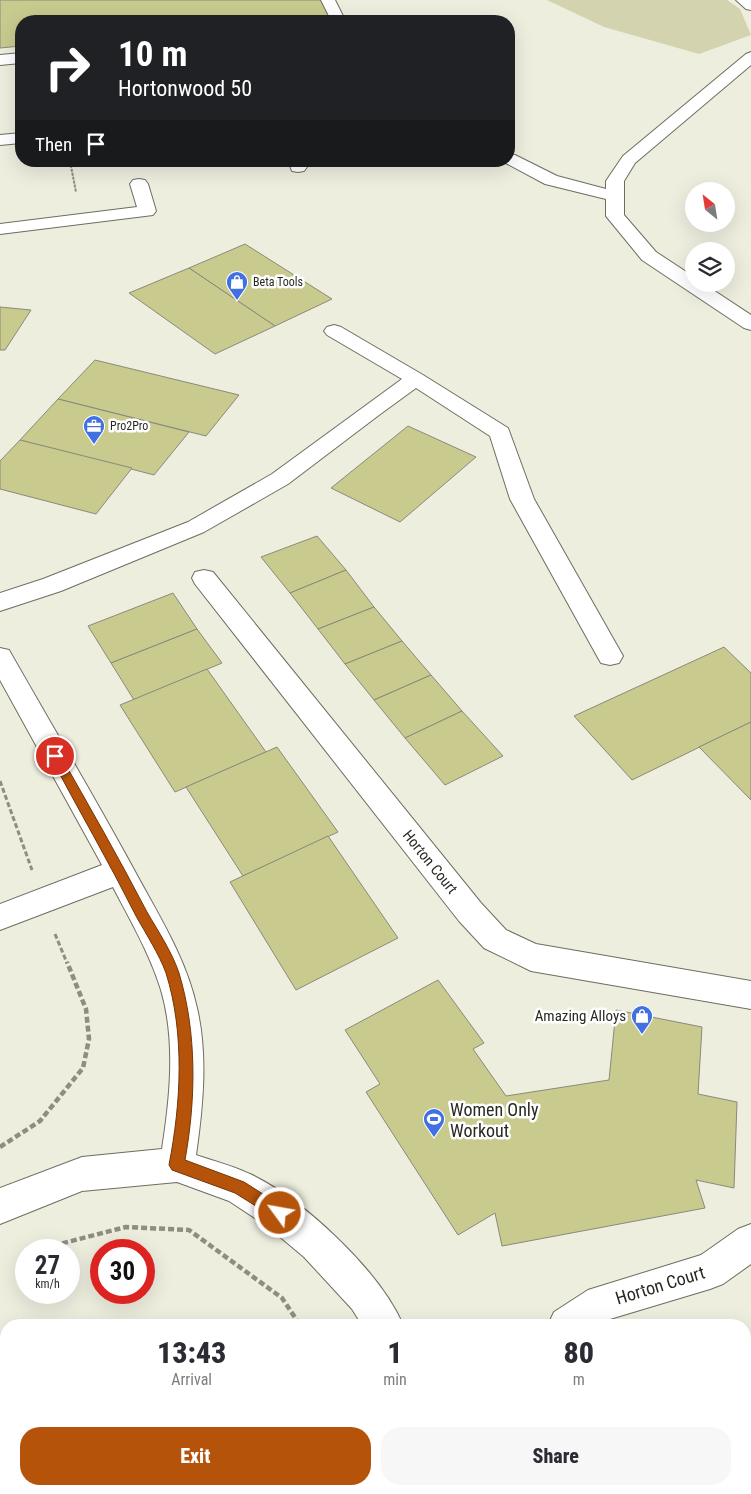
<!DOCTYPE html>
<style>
:root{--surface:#fff;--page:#f7f7f7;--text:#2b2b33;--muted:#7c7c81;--accent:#b45309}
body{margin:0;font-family:"Roboto Condensed",sans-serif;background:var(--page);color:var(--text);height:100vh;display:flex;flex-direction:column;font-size:19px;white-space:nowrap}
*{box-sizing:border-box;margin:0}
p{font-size:16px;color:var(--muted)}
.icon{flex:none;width:28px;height:28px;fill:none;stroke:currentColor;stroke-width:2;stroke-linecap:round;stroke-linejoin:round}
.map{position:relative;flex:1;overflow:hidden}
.details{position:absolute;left:0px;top:1319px;width:751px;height:176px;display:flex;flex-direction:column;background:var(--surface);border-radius:20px 20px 0 0;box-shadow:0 5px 20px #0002}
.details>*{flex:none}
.banner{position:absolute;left:15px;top:15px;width:500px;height:152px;border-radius:20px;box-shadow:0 5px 20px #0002;background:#202124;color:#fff;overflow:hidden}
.needle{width:32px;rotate:330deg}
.controls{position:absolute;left:685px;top:182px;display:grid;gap:10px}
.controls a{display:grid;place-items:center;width:50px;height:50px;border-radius:50%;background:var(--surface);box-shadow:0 5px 20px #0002;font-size:25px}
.speed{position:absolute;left:15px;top:1239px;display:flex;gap:10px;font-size:25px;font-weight:700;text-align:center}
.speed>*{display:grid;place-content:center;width:65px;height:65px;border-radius:50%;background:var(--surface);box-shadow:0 5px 20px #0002;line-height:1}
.speed small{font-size:12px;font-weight:400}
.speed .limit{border:8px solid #d22;background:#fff;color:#111}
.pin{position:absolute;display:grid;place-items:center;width:42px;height:42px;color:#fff;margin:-21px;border:2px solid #fff;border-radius:50%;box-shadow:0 1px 5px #0007}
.me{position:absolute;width:55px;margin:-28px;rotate:302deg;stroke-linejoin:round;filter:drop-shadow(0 0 4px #0008)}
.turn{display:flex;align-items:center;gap:18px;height:105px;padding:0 20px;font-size:22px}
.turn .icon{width:65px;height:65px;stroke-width:2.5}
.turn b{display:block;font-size:35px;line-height:42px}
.then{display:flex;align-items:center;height:48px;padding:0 20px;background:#0003;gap:10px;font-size:19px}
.eta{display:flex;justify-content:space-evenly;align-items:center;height:85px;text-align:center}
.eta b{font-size:30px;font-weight:800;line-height:35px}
.cta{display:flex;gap:10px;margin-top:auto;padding:10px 20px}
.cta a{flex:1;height:58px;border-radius:20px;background:var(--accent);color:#fff;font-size:20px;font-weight:800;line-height:58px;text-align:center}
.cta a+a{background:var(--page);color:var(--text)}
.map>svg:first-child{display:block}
</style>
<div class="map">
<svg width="751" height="1494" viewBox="0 0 751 1494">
<rect width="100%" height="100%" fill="#eeeedf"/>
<polygon fill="#d3d4af" points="547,0 727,0 740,9 751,35 699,54 604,27"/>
<g fill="#c9ca8e" stroke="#898a7c">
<polygon points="0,0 321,0 329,16 278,21 21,21 21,46 0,48"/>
<polygon points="245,244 332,299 275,326 189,268"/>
<polygon points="189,268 275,326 215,354 129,293"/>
<polygon points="0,307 31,310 5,350 0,350"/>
<polygon points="95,360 239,395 206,436 58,399"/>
<polygon points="58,399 189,432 154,475 20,440"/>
<polygon points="408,426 476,457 400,522 331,488"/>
<polygon points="20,440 132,468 96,514 0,489 0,461"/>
<polygon points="317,536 346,570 290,593 261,557"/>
<polygon points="346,570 374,607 318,629 290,593"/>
<polygon points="173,593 197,629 111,663 88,626"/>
<polygon points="374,607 402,641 345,664 318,629"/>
<polygon points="197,629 222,663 134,700 111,663"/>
<polygon points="402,641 431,675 374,700 345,664"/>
<polygon points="724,647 751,673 751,722 632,780 574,716"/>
<polygon points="207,669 266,752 175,792 120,705"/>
<polygon points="431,675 462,711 405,738 374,700"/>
<polygon points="462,711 503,756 445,785 405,738"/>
<polygon points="751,722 751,800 699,747"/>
<polygon points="277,747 338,832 243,876 186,787"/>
<polygon points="328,836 398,938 296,990 230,882"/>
<polygon points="438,980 484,1043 473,1049 506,1096 609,1080 616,1010 702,1027 698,1094 737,1102 734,1188 696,1180 705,1208 502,1246 495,1213 458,1235 366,1092 380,1084 345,1030"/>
<polygon points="745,1376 751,1385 751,1494 651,1494 648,1489 745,1489"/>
</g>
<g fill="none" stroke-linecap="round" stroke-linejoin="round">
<g stroke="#6d6d60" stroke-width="2">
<g id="minor">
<polygon points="321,0 335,0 344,18 342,21 328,21 330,18"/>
<polygon points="736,0 751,0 751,10 746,9"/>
<polygon points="751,52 751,65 635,163 624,181 624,215 656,252 694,277 694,284 704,284 751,315 751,330 744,328 642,260 606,216 606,199 545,184 502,161 509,161 509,154 515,155 557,176 606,189 606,181 623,156 746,54"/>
<polygon points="21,53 21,63 0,65 0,55"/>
<polygon points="21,133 21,143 0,145 0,135"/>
<polygon points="288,161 305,161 307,167 304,171 298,172 292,171"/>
<polygon points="139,179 145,180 148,184 156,211 153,215 0,234 0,224 137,207 130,184 133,180"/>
<polygon points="334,325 341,327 423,375 508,428 534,499 623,656 619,663 610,665 601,663 597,656 510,499 490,436 416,388 379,415 288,484 204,532 61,591 0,611 0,593 43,579 188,522 272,474 402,379 327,335 324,331 327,327"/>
<polygon points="204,570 213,572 481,903 506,930 536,944 751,981 751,1009 531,971 484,948 459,921 195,584 192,578 195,572"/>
<path d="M 0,648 L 9,650 C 52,726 97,801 138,877 C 161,919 187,961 197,1008 C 208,1055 203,1107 196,1155 C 214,1161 233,1166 250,1174 C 303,1199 380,1271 403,1325 L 362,1325 L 352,1309 L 304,1257 L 267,1226 L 229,1201 L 177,1182 L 82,1191 L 0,1224 L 0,1188 L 82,1157 L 162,1149 C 170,1098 176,1041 161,990 C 150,954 130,920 113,887 L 0,930 L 0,904 L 102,865 L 0,680 Z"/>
<polygon points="751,1224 751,1264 723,1284 710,1289 610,1319 601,1325 548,1325 554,1312 588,1290 701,1255 738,1229"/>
<polygon points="483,1489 525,1489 527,1494 485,1494"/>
</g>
</g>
<polyline stroke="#8d8d82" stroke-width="2" stroke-dasharray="3 1" stroke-linecap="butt" points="70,161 76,192"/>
<g stroke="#8d8d82" stroke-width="3" stroke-dasharray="5 2.5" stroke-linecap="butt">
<polyline points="0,781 32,870"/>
<polyline points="55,934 67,963"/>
</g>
<g stroke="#8d8d82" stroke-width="4.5" stroke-dasharray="6 3" stroke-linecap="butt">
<polyline points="0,1147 40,1121 83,1068 89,1039 86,1009 67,962"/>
<polyline points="36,1250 126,1227 189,1230 282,1298 300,1325"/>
<polyline points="21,1258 26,1255"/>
<polyline points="413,1489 416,1494"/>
</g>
<use href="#minor" fill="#fff" fill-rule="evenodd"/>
</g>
<path fill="#b45309" stroke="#753606" d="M 55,751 L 59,753 C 89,806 119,858 147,912 C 158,931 172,952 179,973 C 197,1033 196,1099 185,1160 L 244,1182 L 285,1208 L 288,1213 L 285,1218 L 280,1221 L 275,1218 L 235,1193 L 172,1170 L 169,1165 C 181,1103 185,1034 166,973 C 159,954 146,934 136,916 C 109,862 78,809 50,756 Z"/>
<defs>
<g id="shop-pin" transform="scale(1.125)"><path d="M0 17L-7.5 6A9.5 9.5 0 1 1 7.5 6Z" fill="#4070e1" stroke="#fff"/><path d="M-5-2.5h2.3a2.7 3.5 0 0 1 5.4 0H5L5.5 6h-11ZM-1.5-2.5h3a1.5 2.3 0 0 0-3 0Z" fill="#fff"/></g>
<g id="office-pin" transform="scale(1.125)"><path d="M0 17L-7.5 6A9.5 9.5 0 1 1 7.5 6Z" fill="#4070e1" stroke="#fff"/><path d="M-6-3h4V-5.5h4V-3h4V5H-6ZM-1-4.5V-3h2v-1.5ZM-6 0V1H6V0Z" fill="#fff"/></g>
<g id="stadium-pin" transform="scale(1.125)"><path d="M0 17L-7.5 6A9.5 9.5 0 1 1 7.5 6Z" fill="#4070e1" stroke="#fff"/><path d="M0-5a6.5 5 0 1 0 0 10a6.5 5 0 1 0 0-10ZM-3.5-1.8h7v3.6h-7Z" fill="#fff"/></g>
</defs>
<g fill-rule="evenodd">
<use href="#shop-pin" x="237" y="282"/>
<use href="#office-pin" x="94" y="426"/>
<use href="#shop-pin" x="642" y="1016"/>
<use href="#stadium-pin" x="434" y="1119"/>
</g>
<g text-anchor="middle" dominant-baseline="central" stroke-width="5" stroke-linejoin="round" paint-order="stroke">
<g font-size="12" fill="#292923" stroke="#fff" text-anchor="start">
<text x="253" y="282">Beta Tools</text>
<text x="110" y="426">Pro2Pro</text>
</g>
<g font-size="15" fill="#292923" stroke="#fff">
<text transform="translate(430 862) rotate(51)">Horton Court</text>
</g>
<g font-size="15" fill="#292923" stroke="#fff" text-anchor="end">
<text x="626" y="1016">Amazing Alloys</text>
</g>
<g font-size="18" fill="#292923" stroke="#fff" text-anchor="start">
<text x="450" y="1109">Women Only<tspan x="450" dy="21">Workout</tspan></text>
</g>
<g font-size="18" fill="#292923" stroke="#fff">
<text transform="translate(660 1285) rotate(-17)">Horton Court</text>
</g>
</g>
</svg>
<div class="controls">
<a><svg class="needle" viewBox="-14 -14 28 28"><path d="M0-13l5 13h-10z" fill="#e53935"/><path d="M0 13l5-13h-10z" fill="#7c7c81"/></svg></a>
<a><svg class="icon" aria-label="layers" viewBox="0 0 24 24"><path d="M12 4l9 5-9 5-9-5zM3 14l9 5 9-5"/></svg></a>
</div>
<div class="speed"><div>27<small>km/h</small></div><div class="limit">30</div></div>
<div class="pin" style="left:55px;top:756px;background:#d93025"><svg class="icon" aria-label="arrive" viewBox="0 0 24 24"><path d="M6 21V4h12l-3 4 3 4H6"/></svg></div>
<svg class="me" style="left:280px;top:1213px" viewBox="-20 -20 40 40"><circle r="17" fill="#b45309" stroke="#fff" stroke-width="3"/><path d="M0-11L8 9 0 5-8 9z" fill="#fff"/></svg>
<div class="banner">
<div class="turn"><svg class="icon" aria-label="right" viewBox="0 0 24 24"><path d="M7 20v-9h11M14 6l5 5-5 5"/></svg><div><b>10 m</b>Hortonwood 50</div></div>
<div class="then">Then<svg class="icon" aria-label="arrive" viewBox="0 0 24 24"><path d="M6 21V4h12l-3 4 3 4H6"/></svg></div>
</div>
<section class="details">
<div class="eta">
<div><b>13:43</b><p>Arrival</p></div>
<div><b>1</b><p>min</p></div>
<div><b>80</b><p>m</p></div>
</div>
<div class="cta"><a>Exit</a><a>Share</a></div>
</section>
</div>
